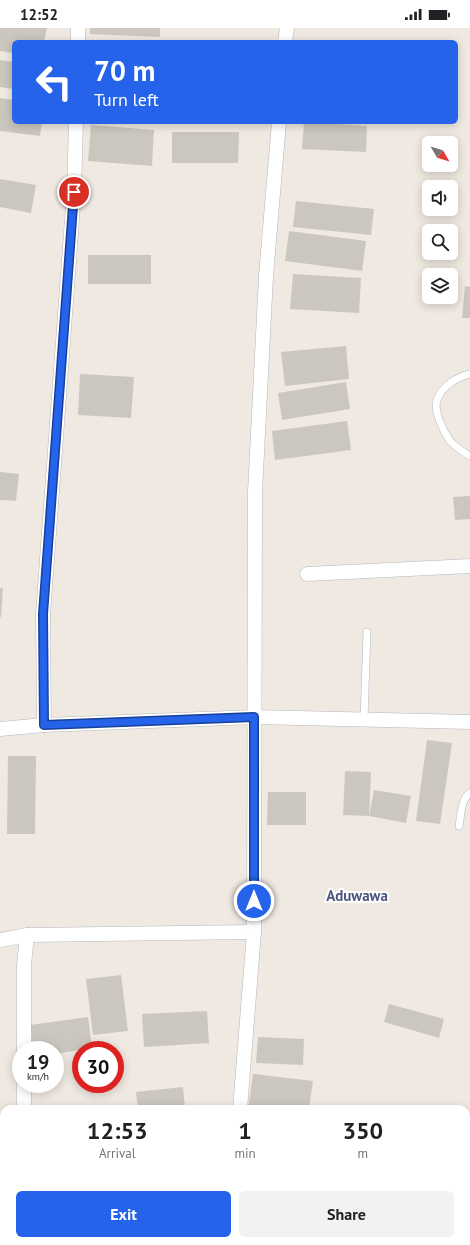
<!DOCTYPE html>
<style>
:root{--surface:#fff;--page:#f2f2f2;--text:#202124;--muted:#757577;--accent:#2563eb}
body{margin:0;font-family:"PT Sans",sans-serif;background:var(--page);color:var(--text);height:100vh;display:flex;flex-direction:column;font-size:15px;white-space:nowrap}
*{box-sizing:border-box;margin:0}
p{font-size:13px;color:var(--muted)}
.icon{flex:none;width:22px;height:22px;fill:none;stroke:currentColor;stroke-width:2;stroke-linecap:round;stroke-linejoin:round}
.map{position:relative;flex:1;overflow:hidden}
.drawer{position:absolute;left:0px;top:1077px;width:470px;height:140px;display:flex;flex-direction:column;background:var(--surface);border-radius:12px 12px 0 0;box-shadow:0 2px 10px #0003}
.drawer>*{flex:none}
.guide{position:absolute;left:12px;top:12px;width:446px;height:84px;border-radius:6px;box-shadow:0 2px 10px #0003;background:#2563eb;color:#fff;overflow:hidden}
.needle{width:26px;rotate:128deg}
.fabs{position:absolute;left:422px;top:108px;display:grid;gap:8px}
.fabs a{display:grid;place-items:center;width:36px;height:36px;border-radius:6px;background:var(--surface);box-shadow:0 2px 10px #0003;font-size:20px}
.speed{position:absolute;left:12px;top:1013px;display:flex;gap:8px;font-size:20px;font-weight:700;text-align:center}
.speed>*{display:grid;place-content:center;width:52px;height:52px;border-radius:50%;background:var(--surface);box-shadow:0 2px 10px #0003;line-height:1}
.speed small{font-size:10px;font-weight:400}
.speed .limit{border:6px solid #d22;background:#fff;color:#111}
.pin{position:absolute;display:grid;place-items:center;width:34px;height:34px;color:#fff;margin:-17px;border:2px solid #fff;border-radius:50%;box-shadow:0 1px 4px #0007}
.me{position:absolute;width:44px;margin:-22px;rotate:0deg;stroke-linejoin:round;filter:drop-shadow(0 0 3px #0008)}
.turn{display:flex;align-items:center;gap:14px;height:84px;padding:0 16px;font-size:18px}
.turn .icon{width:52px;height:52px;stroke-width:2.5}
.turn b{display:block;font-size:28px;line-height:34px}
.eta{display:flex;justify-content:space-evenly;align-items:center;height:68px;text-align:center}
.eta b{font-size:24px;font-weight:600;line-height:28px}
.primary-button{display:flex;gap:8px;margin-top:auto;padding:8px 16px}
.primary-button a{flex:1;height:46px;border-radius:6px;background:var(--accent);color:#fff;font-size:16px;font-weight:600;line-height:46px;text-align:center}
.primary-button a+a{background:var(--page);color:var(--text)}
.status{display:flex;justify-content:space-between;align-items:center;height:28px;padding:0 20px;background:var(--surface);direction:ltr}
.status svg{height:11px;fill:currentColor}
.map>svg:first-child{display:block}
</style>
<div class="status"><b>12:52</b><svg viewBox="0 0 49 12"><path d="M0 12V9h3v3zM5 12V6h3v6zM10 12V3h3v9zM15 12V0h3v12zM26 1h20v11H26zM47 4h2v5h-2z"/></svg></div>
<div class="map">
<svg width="470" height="1217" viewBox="0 0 470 1217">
<rect width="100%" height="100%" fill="#efe9e1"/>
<g fill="#cbc7bf">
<polygon points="0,0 47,0 44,14 14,14 14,25 0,23"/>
<polygon points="90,0 160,0 160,9 90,6"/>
<polygon points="0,32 14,34 14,61 0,59"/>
<polygon points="0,70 14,72 14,94 42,94 40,108 0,103"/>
<polygon points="304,94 367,98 366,124 302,121"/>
<polygon points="91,97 154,102 152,138 88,133"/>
<polygon points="172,104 239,104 238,135 172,135"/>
<polygon points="0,151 36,157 31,185 0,179"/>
<polygon points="296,173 374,181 371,207 293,199"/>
<polygon points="289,203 366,213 362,243 285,233"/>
<rect x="88" y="227" width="63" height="29"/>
<polygon points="293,246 361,250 359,285 290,281"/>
<polygon points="465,258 470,259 470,290 462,290"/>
<polygon points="346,318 349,351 285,358 281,324"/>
<polygon points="80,346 134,349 131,390 78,387"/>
<polygon points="346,354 350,381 282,392 278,365"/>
<polygon points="347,393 351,422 275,432 272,403"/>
<polygon points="0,444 19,446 16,473 0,472"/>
<polygon points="470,468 470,491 455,492 453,469"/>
<polygon points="0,560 3,560 1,589 0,589"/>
<polygon points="427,712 452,715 440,796 416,793"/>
<polygon points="8,728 36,728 35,806 7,806"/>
<polygon points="345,743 371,744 369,788 343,787"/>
<polygon points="374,762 411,768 406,795 369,788"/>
<polygon points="268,764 306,764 306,797 267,797"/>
<polygon points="121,947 128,1003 93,1007 86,951"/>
<polygon points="389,976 444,991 439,1010 384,994"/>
<polygon points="207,983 209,1015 144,1019 142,986"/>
<polygon points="88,989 92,1020 55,1026 55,1022 34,1022 30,997"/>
<polygon points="258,1009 304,1011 303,1037 256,1035"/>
<polygon points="253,1046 313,1053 309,1081 248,1081"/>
<polygon points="183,1059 185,1081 138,1081 136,1064"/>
<polygon points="114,1213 181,1213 181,1214 147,1217 114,1217"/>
</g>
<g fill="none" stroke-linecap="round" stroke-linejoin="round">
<g stroke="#b4b7c1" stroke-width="8">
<g id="service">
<path d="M 470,346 C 457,349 442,358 437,372 C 433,383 444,404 450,413 C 455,419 464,424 470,428"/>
<polyline points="364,691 367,604"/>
<path d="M 459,798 C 461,787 461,771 470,765"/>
</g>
</g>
<g stroke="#b4b7c1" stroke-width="15">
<g id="minor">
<polyline points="78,14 78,0"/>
<polyline points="285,14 287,0"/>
<polyline points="307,546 470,538"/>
<polyline points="44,697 43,586 74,164 76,94"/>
<polyline points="0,701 44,697 255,689 470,694"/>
<polyline points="0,912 27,907 254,904"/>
<polyline points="24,1022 24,937 27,907"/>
<polyline points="24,1081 24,1056"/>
<polyline points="240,1081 254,904 255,464 266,248 279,94"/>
<polyline points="15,1217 15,1213"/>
<polyline points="230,1217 230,1213"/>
</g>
</g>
<use href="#service" stroke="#fff" stroke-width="7"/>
<use href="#minor" stroke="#fff" stroke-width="14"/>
</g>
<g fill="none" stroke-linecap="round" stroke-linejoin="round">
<g stroke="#184099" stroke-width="10">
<polyline id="route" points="74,164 43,586 44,697 254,689 254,873"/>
</g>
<use href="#route" stroke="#2563eb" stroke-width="7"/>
</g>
<g text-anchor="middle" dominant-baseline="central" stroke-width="4" stroke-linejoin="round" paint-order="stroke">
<g font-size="15" font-weight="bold" fill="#4d5680" stroke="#fff">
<text x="357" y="867">Aduwawa</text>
</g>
</g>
</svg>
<div class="fabs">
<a><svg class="needle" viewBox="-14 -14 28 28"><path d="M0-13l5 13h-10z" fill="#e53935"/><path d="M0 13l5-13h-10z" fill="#757577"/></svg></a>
<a><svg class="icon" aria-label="sound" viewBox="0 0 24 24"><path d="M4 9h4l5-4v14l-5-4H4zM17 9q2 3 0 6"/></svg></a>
<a><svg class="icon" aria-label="search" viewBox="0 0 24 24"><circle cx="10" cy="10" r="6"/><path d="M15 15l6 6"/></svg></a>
<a><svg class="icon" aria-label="layers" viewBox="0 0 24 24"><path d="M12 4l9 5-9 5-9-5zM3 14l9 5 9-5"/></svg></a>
</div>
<div class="speed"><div>19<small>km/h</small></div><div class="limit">30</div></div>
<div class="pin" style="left:74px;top:164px;background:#d93025"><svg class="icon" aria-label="arrive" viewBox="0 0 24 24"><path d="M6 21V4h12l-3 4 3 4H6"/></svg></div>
<svg class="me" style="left:254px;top:873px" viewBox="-20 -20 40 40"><circle r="17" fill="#2563eb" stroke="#fff" stroke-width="3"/><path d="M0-11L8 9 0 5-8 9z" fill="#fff"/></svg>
<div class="guide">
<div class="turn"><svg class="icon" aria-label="left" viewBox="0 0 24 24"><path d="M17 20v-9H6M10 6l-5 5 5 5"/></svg><div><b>70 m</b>Turn left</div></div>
</div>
<section class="drawer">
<div class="eta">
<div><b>12:53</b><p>Arrival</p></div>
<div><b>1</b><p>min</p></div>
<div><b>350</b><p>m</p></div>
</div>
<div class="primary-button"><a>Exit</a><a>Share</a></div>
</section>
</div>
